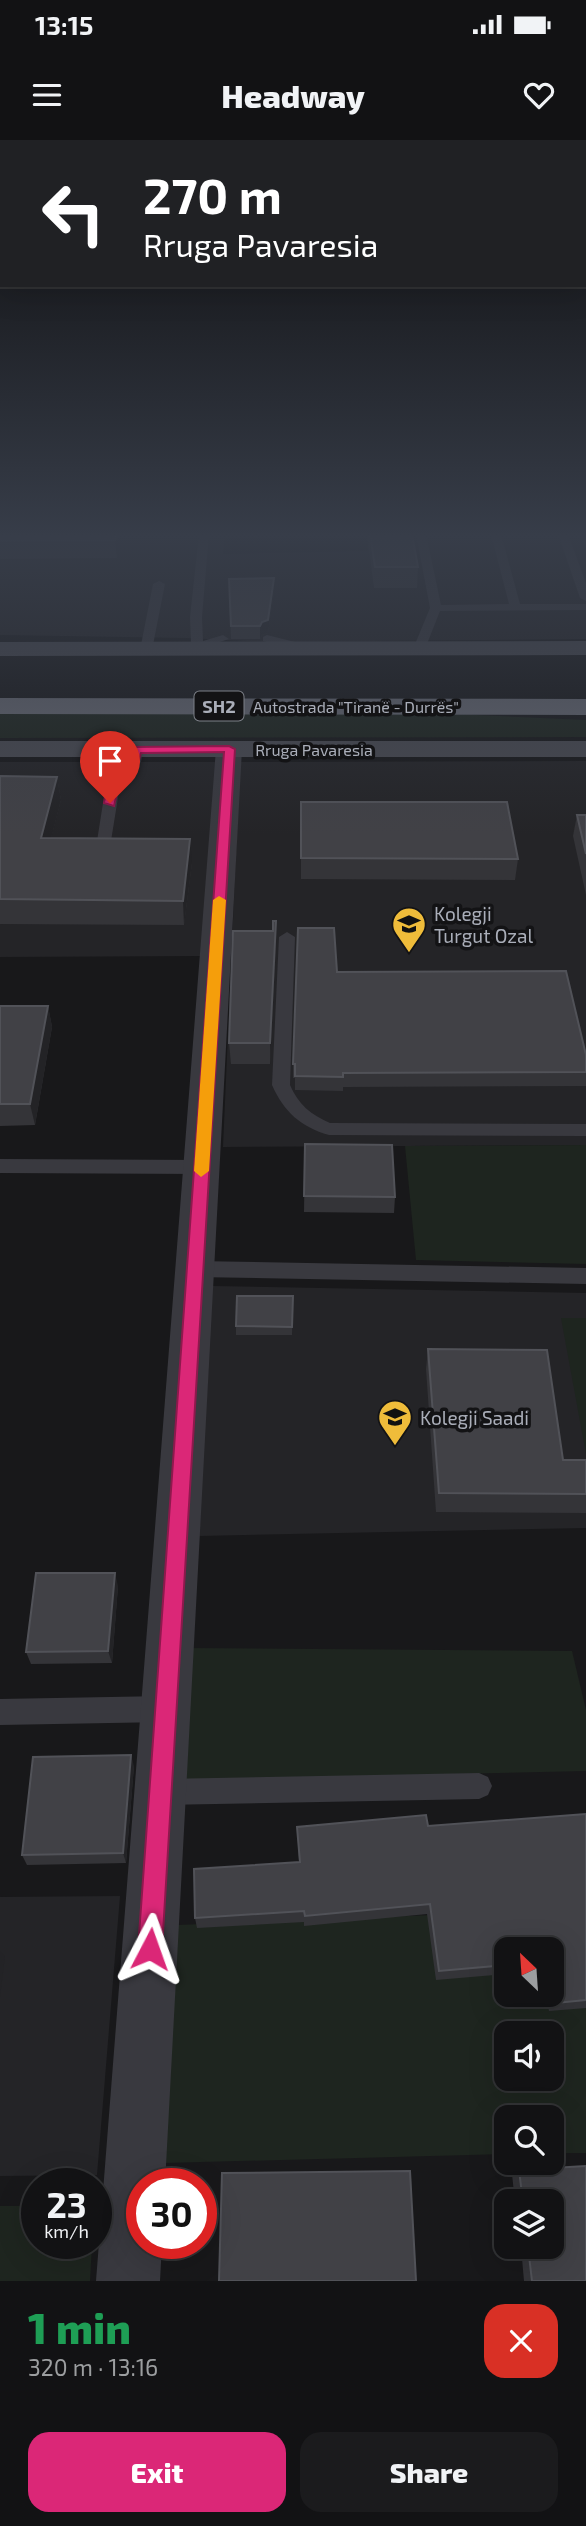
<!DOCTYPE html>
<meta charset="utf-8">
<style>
:root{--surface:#121214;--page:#1b1b1d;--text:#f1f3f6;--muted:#9c9ea0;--line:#313234;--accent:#db2777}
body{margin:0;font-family:"Exo 2",sans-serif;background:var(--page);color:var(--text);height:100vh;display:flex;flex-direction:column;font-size:26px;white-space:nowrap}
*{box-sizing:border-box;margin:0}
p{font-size:23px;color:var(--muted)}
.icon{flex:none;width:38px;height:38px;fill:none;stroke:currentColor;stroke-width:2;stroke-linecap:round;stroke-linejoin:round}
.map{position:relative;height:2141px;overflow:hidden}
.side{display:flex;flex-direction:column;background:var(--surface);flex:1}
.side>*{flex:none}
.banner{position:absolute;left:0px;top:0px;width:586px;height:147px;box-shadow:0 7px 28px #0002,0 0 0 2px var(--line);background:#202124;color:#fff;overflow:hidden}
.needle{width:46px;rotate:335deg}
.controls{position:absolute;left:494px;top:1797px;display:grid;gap:14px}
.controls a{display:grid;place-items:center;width:70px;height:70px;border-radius:14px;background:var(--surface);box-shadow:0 7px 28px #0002,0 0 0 2px var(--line);font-size:35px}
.speed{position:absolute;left:21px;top:2028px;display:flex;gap:14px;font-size:35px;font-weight:700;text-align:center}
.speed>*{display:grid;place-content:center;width:91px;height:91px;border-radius:50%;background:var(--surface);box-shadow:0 7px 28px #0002,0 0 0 2px var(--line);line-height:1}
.speed small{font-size:18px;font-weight:400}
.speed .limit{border:10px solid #d22;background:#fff;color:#111}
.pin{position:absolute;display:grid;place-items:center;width:60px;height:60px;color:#fff;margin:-72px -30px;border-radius:50% 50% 50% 0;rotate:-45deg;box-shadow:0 0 7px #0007}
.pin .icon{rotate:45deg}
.me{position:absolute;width:77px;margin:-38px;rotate:4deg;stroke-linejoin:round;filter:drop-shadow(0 0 5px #0008)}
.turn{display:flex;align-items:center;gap:24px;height:147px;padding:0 28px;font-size:32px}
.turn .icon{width:91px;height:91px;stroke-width:2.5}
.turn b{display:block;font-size:49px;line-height:60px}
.round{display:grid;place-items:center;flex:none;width:74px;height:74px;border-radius:21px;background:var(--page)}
.summary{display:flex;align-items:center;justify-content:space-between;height:119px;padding:0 28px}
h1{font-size:42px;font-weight:800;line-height:52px;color:#1e9e55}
.cta{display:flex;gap:14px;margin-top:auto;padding:14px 28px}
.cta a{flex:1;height:80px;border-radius:21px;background:var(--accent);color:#fff;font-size:28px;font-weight:800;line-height:80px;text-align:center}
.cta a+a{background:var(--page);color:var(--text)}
.status{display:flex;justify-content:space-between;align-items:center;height:49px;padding:0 35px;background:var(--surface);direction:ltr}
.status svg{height:19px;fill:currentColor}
header{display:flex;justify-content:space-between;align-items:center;height:91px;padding:0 28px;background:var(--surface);font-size:32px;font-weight:800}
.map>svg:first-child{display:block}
</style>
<div class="status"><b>13:15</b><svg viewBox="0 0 49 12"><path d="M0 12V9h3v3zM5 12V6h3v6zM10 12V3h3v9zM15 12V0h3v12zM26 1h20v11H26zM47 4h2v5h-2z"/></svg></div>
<header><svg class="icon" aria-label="menu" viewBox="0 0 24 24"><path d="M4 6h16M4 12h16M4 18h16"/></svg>Headway<svg class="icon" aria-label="heart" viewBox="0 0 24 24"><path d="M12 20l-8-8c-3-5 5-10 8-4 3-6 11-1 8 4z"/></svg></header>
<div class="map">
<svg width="586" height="2141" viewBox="0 0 586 2141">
<rect width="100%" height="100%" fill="#18181a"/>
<g fill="#242427">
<polygon points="0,394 225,394 223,414 368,411 367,394 586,394 586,499 267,502 186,498 0,495"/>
<polygon points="586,621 586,1005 223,1007 240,622"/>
<polygon points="0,622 216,622 202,816 0,817"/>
<polygon points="212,1146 586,1153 586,1388 199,1396"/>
<polygon points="120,1756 97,2035 0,2036 0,1757"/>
</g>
<g fill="#1e251f" fill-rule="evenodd">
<polygon points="0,572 412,572 586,580 586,597 0,598"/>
<polygon points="586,1005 586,1124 416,1120 405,1006"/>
<polygon points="561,1178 586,1178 586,1314"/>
<polygon points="185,1508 572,1511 586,1570 586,1631 182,1640"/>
<path d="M 586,1769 L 586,2013 L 551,2013 L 551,1978 L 506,1978 L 506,2014 L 165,2023 L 177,1785 ZM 506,1810 L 551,1810 L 551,1855 L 506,1855 ZM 506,1894 L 551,1894 L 551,1939 L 506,1939 Z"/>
<polygon points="0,2066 37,2066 37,2104 92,2104 90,2141 0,2141"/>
</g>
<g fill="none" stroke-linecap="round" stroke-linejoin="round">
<g fill="#39393f" fill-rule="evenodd">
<polygon points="199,394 209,394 202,477 203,501 223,495 229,499 188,512 182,508 191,504 190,477"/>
<polygon points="416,394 426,394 441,465 509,464 491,394 501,394 520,464 586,464 586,470 440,471 425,509 415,512 413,509 430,468"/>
<polygon points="558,394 568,394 586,443 586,461 580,458"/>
<polygon points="159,441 165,444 152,510 146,514 140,510 153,444"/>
<polygon points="267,495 311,506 313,509 307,513 263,501 263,497"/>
<polygon points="136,605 143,609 141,622 120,645 111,701 109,704 99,704 97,701 106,644 127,621 131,606"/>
<path d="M 287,792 L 295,797 L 290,945 C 298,964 311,975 330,983 L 586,984 L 586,996 L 329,995 C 301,987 284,972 272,945 L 279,797 Z"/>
<polygon points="0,1019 202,1020 209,1022 211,1027 209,1032 202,1034 0,1033"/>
<polygon points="195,1121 586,1128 586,1144 195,1137 188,1135 185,1129 188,1123"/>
<polygon points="165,1556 174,1560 178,1569 174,1578 165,1582 0,1585 0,1559"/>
<polygon points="479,1633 488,1637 492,1646 488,1655 479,1659 161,1665 151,1662 148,1652 151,1642 161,1639"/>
</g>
<polygon fill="#39393f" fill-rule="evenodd" points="229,601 238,604 242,609 165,2044 142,2044 142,2104 162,2104 160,2141 96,2141 216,609 220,604"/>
<g fill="#47484f" fill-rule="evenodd">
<polygon points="586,501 586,515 0,516 0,502"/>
<rect x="0" y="601" width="586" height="16"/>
</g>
<polygon fill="#656770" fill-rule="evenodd" points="0,558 586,559 586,575 0,574"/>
</g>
<g fill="#343438">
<polygon points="0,394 122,394 117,418 0,419"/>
<polygon points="367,394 412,394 418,427 417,448 374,448"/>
<polygon points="580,394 586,394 586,408"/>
<polygon points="229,439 274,451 268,493 262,495 260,499 231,499"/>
<polygon points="0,636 57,637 61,660 51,698 192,723 184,785 0,784"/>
<polygon points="301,662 518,719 515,740 301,739"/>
<polygon points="577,675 586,675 586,755 573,696"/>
<polygon points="273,791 276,803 270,924 231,924 229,903"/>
<polygon points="337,832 586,915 586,946 343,947 343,951 295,950 295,938 293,938 293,924"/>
<polygon points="0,866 48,866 52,887 35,985 0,986"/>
<polygon points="305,1004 395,1057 394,1073 304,1072"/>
<polygon points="293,1156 292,1195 236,1195 236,1186"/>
<polygon points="428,1209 563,1320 586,1320 586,1373 436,1372 426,1229"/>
<polygon points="118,1446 112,1523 31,1524 26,1512"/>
<polygon points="134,1626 126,1723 27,1725 22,1715"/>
<polygon points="586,1674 586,1868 549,1871 546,1855 551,1855 551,1810 506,1810 506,1834 436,1840 427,1774 304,1786 304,1782 197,1788 195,1778 299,1722 297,1687 428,1686"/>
<polygon points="586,2026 586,2141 524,2141 521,2107 551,2107 551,2062 515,2062 512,2034 519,2030"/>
</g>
<g fill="#232326">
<polygon points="116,394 122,394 117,418 115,400"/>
<polygon points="274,438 274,451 268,493 262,495 260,499 260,486"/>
<polygon points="57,637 61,660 45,722 41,698"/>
<polygon points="190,699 192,723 184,785 183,761"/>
<polygon points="276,781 276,803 270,924 270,903"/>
<polygon points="48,866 52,887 35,985 30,964"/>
<polygon points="115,1433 118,1446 112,1523 108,1511"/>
<polygon points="131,1615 134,1626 126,1723 123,1713"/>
<polygon points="0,1811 5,1816 0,1857"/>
</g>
<g fill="#414146" stroke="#515258" stroke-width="2">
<polygon points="0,394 116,394 115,400 0,401"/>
<polygon points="370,394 412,394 418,427 375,427"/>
<polygon points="274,438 268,480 262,482 260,486 231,486 229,439"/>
<polygon points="0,636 57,637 41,698 190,699 183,761 0,759"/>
<polygon points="301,662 507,662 518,719 301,718"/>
<polygon points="577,675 586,675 586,714"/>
<polygon points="273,781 276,781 270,903 229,903 233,791 273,791"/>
<polygon points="298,788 334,788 337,832 566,831 586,915 586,932 343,933 343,937 295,936 295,924 293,924"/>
<polygon points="0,866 48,866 30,964 0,964"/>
<polygon points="305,1004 392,1005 395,1057 304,1056"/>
<polygon points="237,1156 293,1156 292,1187 236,1186"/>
<polygon points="428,1209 547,1210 563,1320 586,1320 586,1354 439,1353"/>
<polygon points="36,1433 115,1433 108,1511 26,1512"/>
<polygon points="131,1615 123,1713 22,1715 33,1617"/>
<polygon points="586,1674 586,1860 556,1863 551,1839 551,1810 506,1810 506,1825 439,1831 430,1764 305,1776 304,1771 195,1778 194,1729 300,1722 297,1687 426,1675 428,1686"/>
<polygon points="586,2026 586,2141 532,2141 528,2107 551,2107 551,2062 523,2062 519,2030"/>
<polygon points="410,2031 416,2141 219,2141 222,2033"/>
</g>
<linearGradient id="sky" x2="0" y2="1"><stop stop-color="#0d0d0e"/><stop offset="0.57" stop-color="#373d49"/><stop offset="1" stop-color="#373d49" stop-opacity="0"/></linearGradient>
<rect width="586" height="694" fill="url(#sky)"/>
<polygon fill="#db2777" stroke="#8e194d" stroke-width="2" points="229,606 235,609 162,1809 158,1817 150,1821 141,1817 138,1809 224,612 141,613 138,624 119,645 114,666 104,663 107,644 129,621 132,607"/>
<polygon fill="#f59e0b" points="219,756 226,760 209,1031 201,1037 194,1031 213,760"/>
<defs>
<g id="school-pin" transform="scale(1.75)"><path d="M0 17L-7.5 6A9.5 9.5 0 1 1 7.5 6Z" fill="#efbc3a" stroke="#131315"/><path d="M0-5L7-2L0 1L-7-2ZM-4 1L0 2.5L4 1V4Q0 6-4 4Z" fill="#111"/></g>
</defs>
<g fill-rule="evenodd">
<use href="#school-pin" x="409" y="784"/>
<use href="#school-pin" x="395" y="1277"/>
</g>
<g text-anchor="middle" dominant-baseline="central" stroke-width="7" stroke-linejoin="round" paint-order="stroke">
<g font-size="16" fill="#aaaeb9" stroke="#131315">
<text x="356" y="566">Autostrada "Tiranë - Durrës"</text>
<text x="314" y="609">Rruga Pavaresia</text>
</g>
<rect fill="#131315" stroke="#7d8088" stroke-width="2" x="194.5" y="551.5" width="49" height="29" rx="5"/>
<g font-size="18" font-weight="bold" fill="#aaaeb9">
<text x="219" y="566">SH2</text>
</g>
<g font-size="19" fill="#aaaeb9" stroke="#131315" text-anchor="start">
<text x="434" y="773">Kolegji<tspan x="434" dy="22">Turgut Ozal</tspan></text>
<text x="420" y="1277">Kolegji Saadi</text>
</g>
</g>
</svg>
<div class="controls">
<a><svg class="needle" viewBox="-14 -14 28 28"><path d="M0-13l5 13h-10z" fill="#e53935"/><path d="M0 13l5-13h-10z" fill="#9c9ea0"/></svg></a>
<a><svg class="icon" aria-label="sound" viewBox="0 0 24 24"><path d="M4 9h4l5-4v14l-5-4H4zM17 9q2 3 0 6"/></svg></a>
<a><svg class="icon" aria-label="search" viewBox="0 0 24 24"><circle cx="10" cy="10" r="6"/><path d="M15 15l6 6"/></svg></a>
<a><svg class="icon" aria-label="layers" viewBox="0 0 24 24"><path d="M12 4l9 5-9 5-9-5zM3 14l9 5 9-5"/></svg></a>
</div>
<div class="speed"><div>23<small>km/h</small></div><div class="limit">30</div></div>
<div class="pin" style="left:110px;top:663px;background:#d93025"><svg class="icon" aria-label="arrive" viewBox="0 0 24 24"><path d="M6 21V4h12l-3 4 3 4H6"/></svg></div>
<svg class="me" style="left:150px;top:1809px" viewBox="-20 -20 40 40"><path d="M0-17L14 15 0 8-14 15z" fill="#db2777" stroke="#fff" stroke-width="4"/></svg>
<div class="banner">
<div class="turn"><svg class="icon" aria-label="left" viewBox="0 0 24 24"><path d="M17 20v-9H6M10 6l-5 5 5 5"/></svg><div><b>270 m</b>Rruga Pavaresia</div></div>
</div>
</div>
<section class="side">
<div class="summary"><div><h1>1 min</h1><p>320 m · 13:16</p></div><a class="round" style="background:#d93025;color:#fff"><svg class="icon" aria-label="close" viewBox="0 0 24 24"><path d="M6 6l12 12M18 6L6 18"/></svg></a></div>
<div class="cta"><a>Exit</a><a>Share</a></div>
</section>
